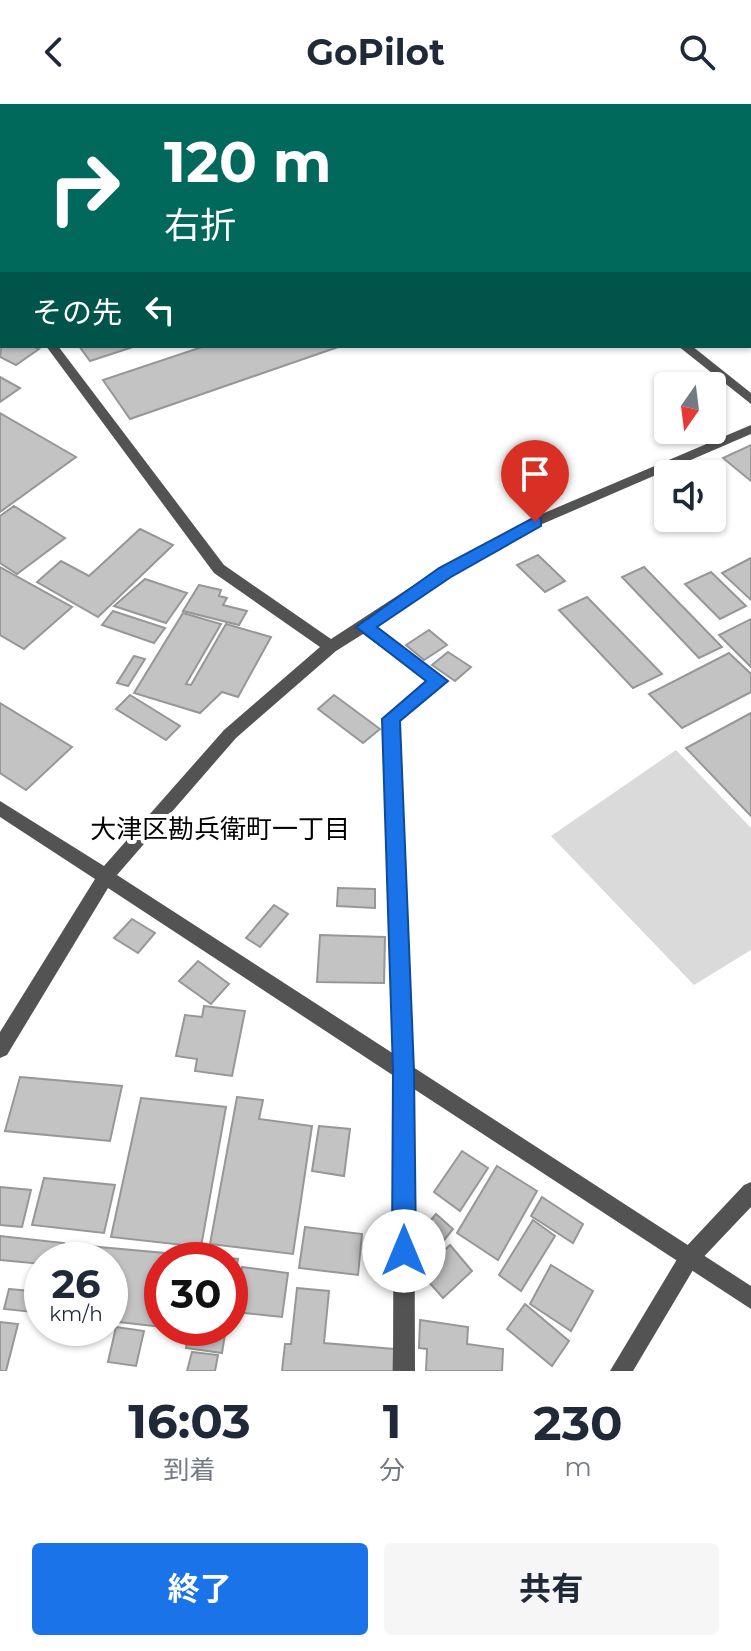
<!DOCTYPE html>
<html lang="ja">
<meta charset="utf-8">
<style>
:root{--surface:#fff;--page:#f6f6f7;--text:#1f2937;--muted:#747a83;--accent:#1a73e8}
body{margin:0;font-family:Montserrat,"Noto Sans JP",sans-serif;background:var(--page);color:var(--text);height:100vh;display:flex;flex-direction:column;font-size:30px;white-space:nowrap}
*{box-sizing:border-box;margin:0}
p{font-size:26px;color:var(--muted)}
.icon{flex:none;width:44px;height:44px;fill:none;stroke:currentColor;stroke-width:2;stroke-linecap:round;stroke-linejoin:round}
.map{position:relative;height:1267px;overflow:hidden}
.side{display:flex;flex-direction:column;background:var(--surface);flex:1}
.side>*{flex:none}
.hud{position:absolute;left:0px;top:0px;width:752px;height:244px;box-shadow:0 2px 6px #0004;background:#00695c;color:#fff;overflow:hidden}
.needle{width:52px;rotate:194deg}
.buttons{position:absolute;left:654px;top:268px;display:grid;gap:16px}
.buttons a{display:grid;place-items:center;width:72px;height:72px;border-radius:8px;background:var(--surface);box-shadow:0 2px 6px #0004;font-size:40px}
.speed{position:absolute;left:24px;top:1138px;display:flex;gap:16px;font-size:40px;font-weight:700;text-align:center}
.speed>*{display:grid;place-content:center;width:104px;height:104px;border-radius:50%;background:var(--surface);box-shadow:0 2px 6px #0004;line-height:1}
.speed small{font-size:20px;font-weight:400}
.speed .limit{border:12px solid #d22;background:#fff;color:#111}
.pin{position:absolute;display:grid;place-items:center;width:68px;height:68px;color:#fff;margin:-82px -34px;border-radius:50% 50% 50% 0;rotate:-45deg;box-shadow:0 0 8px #0007}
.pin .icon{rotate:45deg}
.me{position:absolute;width:88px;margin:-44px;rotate:0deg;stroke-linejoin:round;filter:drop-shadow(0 0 6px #0008)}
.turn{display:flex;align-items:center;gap:28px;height:168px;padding:0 32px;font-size:36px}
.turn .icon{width:104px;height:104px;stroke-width:2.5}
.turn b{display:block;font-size:56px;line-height:68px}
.then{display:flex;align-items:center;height:76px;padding:0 32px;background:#0003;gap:16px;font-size:30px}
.eta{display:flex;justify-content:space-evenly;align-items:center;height:136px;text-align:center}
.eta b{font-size:48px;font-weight:700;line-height:56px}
.cta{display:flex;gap:16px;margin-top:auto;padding:16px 32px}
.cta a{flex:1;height:92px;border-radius:8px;background:var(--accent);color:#fff;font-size:32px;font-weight:700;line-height:92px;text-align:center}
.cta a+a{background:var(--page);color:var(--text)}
header{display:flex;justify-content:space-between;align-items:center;height:104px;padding:0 32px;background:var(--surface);font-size:36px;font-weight:700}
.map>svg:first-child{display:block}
</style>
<header><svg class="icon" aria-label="back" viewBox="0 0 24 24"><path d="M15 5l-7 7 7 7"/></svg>GoPilot<svg class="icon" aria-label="search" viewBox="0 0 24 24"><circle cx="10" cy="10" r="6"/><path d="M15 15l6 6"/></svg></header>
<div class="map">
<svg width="751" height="1267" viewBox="0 0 751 1267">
<rect width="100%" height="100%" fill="#fff"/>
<polygon fill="#dadada" points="676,646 751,724 751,846 694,881 551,732"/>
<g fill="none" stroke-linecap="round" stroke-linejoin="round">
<polyline stroke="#a1a1a1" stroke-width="6" points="682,2 688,0"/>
</g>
<g fill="#c3c3c3" stroke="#979797" stroke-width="2">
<polygon points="2,239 2,242 32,242 39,245 16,261 0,253"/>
<polygon points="79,242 136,242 90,257"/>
<polygon points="205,242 341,242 130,315 103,276"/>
<polygon points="0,273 20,284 0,298"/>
<polygon points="0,309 76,353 0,408"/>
<polygon points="751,341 751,377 723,354"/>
<polygon points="14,402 65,434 17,470 0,459 0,412"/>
<polygon points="140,425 173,441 98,513 37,478 61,457 89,472"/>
<polygon points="538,451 565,477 545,488 517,461"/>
<polygon points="751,454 751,496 722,469"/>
<polygon points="0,463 72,503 24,545 0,531"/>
<polygon points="644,463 722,543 699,554 622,473"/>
<polygon points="711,468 746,502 720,515 685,480"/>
<polygon points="145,475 187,489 166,519 114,502"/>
<polygon points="199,481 221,486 219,492 227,494 223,501 247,507 239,521 183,507"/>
<polygon points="587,493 662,570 633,584 559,506"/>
<polygon points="113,507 165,524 154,539 102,521"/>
<polygon points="183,509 221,520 186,580 191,581 226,520 271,533 238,593 222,588 200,609 134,589"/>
<polygon points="751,515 751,563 719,531"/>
<polygon points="429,526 447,541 424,556 406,541"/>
<polygon points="448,548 471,563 455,577 432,561"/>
<polygon points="729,549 751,570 751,588 682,624 649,590"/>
<polygon points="134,552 145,555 128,582 117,579"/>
<polygon points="130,591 180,622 166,636 116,605"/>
<polygon points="334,591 380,625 363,639 318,605"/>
<polygon points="0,599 72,643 26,686 0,669"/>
<polygon points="751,609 751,712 686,644"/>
<polygon points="338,784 375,785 375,804 337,802"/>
<polygon points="274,801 288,810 260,843 246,834"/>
<polygon points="132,815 155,829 138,849 114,834"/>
<polygon points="320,831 385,833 384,879 317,878"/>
<polygon points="198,857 229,880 211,900 179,877"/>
<polygon points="204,902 245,907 232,972 195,967 197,955 176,952 185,911 202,913"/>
<polygon points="20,973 122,982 110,1037 5,1027"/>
<polygon points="237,993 263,996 259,1015 312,1022 293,1150 210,1140"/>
<polygon points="141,994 226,1003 201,1143 111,1133"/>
<polygon points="319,1022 350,1025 344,1072 312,1067"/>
<polygon points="462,1047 488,1064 460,1107 434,1088"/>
<polygon points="497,1062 537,1087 498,1156 457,1129"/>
<polygon points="44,1074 115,1081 104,1129 32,1121"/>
<polygon points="0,1083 31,1086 22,1123 0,1121"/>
<polygon points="542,1093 583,1120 573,1139 531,1112"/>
<polygon points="436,1110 453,1125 436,1146 419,1130"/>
<polygon points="533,1116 555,1132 521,1187 499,1171"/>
<polygon points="305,1123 362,1130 358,1171 299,1164"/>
<polygon points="0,1132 64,1139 59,1156 42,1156 42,1160 0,1156"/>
<polygon points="66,1140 198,1152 197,1156 162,1156 162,1223 110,1217 110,1156 63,1156"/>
<polygon points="450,1141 472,1167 443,1194 421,1169"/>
<polygon points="204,1152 238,1155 230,1203 230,1156 203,1156"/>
<polygon points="551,1161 593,1187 571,1227 530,1200"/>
<polygon points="242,1163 288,1169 282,1213 235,1208"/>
<polygon points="297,1184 329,1187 324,1239 394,1245 393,1267 282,1267 285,1240 291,1240"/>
<polygon points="9,1185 42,1188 42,1209 4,1205"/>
<polygon points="525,1200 569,1237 552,1262 507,1225"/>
<polygon points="420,1216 468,1223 467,1240 503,1245 502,1267 426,1267 427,1245 419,1244"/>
<polygon points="0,1218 18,1220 6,1267 0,1267"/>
<polygon points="116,1223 144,1227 136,1262 108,1258"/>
<polygon points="190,1224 226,1224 222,1249 186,1244"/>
<polygon points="192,1248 218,1251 215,1267 187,1267"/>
</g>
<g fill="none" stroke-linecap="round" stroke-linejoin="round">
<g fill="#535353" fill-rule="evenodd">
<polygon points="635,0 650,0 634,2"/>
<polygon points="2,207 2,215 0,216 0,208"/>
<path d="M 46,242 L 58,242 L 224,461 L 331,535 L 440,464 L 530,415 L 751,321 L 751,330 L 540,421 L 450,472 L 374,522 L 444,573 L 447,577 L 399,617 L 413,963 L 751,1182 L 751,1205 L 414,985 L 415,1267 L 393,1267 L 394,972 L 108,784 L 7,951 L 0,954 L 0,928 L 95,775 L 0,713 L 0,697 L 104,762 L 224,626 L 320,543 L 214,469 ZM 363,530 L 428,577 L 383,615 L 394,950 L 117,771 L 236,634 L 336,547 Z"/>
<polygon points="678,242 692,242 751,289 751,300"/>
</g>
<g fill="#535353" fill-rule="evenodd">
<polygon points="78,0 95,0 77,2"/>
<rect x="0" y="20" width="2" height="6"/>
<polygon points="751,1078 751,1103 696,1161 633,1267 610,1267 682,1147 744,1081"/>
</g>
</g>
<polygon fill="#1a73e8" stroke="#114b97" stroke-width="2" points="535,413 541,414 541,422 451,473 377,523 448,577 400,617 414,967 416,1147 412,1155 404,1159 395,1155 392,1147 393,967 382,615 426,577 356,523 439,464"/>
<g text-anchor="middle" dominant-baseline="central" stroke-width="8" stroke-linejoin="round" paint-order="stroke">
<g font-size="26" fill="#000" stroke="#fff">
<text x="220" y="725">大津区勘兵衛町一丁目</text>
</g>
</g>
</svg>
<div class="buttons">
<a><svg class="needle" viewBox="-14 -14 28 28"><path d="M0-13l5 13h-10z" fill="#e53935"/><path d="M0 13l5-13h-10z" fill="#747a83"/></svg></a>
<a><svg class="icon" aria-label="sound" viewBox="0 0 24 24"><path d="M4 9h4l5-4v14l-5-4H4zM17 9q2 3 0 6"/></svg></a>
</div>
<div class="speed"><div>26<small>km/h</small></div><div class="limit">30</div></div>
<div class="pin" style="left:535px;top:418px;background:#d93025"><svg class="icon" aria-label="arrive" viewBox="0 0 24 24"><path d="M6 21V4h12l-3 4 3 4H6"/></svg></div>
<svg class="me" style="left:404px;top:1147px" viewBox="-20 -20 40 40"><circle r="19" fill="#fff"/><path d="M0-13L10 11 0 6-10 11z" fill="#1a73e8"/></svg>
<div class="hud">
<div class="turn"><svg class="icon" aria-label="right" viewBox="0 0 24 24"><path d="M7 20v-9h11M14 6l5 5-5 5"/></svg><div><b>120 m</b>右折</div></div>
<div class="then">その先<svg class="icon" aria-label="left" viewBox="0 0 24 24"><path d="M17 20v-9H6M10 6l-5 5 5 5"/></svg></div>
</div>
</div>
<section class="side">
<div class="eta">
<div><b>16:03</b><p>到着</p></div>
<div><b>1</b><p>分</p></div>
<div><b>230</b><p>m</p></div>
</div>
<div class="cta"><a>終了</a><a>共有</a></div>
</section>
